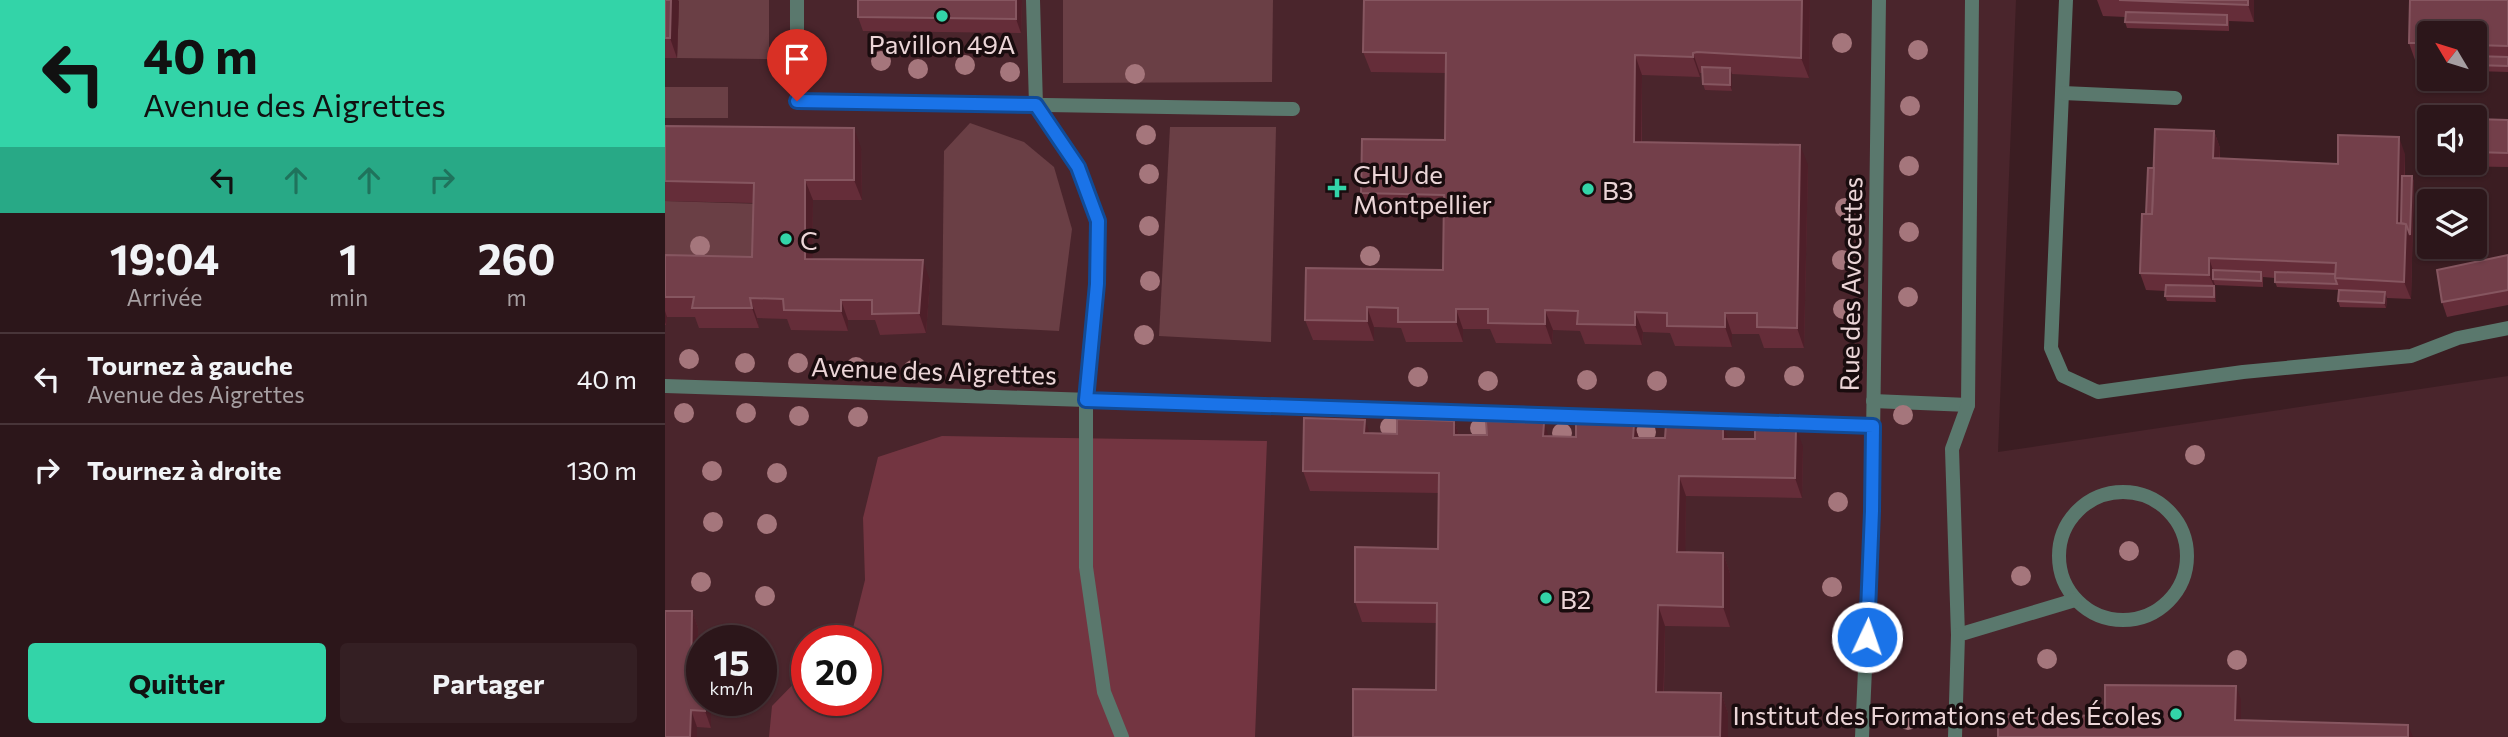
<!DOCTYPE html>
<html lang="fr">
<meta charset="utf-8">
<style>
:root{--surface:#2c161a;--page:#341f23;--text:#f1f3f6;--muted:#a69fa2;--line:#483539;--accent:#33d4a8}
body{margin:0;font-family:Commissioner,sans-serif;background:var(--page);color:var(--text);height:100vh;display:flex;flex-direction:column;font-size:26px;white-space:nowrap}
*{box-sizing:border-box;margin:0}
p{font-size:23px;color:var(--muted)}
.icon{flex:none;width:38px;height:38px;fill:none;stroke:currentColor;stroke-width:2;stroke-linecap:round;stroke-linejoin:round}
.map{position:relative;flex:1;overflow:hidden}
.details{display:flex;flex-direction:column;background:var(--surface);width:665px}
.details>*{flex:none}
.banner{background:#33d4a8;color:#111;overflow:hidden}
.needle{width:46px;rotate:308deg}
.fabs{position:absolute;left:1752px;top:21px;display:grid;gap:14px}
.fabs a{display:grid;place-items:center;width:70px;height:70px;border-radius:7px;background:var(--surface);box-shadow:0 2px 5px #0004,0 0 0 2px var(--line);font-size:35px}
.speed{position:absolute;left:21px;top:625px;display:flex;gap:14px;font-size:35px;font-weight:700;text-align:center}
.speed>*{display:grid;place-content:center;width:91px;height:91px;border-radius:50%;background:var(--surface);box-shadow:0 2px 5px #0004,0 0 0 2px var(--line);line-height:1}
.speed small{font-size:18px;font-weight:400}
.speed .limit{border:10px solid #d22;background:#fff;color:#111}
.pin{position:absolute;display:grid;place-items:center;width:60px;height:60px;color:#fff;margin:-72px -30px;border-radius:50% 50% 50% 0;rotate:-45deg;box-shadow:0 0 7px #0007}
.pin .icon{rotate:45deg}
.me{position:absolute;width:77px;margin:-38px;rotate:3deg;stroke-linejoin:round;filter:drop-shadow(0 0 5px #0008)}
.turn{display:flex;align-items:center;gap:24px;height:147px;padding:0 28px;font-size:32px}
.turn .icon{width:91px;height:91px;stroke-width:2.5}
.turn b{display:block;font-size:49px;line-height:60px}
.lanes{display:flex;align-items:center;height:66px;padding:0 28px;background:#0003;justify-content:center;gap:35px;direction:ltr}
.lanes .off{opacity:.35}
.eta{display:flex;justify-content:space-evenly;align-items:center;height:119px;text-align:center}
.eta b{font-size:42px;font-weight:700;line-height:49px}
.primary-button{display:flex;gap:14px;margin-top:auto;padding:14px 28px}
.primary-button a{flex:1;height:80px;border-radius:7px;background:var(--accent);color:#111;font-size:28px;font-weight:700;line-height:80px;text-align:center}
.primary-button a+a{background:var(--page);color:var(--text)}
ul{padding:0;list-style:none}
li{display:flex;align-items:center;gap:21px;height:91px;padding:0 28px;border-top:2px solid var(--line)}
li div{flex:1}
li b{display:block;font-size:26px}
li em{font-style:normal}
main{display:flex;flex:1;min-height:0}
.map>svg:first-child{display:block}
</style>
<main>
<section class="details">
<div class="banner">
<div class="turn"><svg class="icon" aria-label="left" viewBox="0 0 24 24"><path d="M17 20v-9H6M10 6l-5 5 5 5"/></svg><div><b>40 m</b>Avenue des Aigrettes</div></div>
<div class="lanes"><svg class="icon" aria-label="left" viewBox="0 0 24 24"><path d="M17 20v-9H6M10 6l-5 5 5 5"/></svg><svg class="icon off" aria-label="ahead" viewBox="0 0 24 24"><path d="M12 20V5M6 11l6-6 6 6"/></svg><svg class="icon off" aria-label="ahead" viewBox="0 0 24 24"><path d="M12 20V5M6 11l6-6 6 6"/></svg><svg class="icon off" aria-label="right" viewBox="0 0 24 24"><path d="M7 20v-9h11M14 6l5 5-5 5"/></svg></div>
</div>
<div class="eta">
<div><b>19:04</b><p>Arrivée</p></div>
<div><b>1</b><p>min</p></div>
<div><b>260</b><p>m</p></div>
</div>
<ul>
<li><svg class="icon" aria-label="left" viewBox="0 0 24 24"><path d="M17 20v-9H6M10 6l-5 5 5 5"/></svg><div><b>Tournez à gauche</b><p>Avenue des Aigrettes</p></div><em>40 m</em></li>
<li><svg class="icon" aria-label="right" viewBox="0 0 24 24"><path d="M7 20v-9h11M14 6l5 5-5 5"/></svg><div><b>Tournez à droite</b></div><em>130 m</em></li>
</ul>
<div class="primary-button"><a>Quitter</a><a>Partager</a></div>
</section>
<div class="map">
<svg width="1843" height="737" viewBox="0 0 1843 737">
<rect width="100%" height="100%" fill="#3b1d22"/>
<path fill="#4a252c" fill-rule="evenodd" d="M 0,0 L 1351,0 L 1333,452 L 1843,376 L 1843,737 L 0,737 ZM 37,640 L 96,640 L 96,700 L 37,700 ZM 142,640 L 201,640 L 201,700 L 142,700 Z"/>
<g fill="#6a3f45">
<polygon points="0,0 104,0 104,59 12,58 14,2"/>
<polygon points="398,0 608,0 607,82 398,83"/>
<rect x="0" y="87" width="63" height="31"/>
<polygon points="305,123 359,142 389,167 407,229 394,331 277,325 279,151"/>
<polygon points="505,127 611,127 606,342 494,336"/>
<polygon points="0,201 96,204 95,277 0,275"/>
</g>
<polygon fill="#733541" points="277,436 602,441 590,737 104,737 107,706 142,670 142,700 201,700 201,640 185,640 200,580 198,518 213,457"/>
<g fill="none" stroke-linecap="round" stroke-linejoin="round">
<g stroke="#5a786d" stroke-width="14">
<polyline points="132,0 132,101 628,109"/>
<polyline points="368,0 371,105 413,167 433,221 432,284 421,400 421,567 439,692 457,737"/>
<polyline points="1401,0 1386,348 1398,376 1433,392 1578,372 1746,356 1793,338 1843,328"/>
<polyline points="1398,93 1510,98"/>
<polyline points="0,386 1208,426"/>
<polyline points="1208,401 1303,405"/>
<circle cx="1458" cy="556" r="64"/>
<polyline points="1293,635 1287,449 1303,405 1307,0"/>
<polyline points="1197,737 1207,511 1214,0"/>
<polyline points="1290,737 1293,635 1410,600"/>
</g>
</g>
<g fill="#a5767c">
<circle cx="1177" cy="43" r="10"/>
<circle cx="1253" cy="50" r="10"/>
<circle cx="216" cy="61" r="10"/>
<circle cx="300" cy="65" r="10"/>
<circle cx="253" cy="69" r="10"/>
<circle cx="345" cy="72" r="10"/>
<circle cx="470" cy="74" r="10"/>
<circle cx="1245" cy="106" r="10"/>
<circle cx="481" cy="135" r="10"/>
<circle cx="1244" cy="166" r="10"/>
<circle cx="484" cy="174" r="10"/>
<circle cx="1180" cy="208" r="10"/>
<circle cx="484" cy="226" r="10"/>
<circle cx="1244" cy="232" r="10"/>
<circle cx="35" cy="246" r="10"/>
<circle cx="705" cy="256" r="10"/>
<circle cx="1177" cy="260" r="10"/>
<circle cx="485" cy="281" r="10"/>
<circle cx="1243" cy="297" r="10"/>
<circle cx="1178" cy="309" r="10"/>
<circle cx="479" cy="335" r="10"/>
<circle cx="24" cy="359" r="10"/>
<circle cx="80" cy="363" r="10"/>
<circle cx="133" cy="363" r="10"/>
<circle cx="191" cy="367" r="10"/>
<circle cx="248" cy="370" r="10"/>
<circle cx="1129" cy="376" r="10"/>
<circle cx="753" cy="377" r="10"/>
<circle cx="1070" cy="377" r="10"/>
<circle cx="922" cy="380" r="10"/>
<circle cx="823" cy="381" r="10"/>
<circle cx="992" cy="381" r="10"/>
<circle cx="19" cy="413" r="10"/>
<circle cx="81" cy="413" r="10"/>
<circle cx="1238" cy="415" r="10"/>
<circle cx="134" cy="416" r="10"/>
<circle cx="193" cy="417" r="10"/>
<circle cx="725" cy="427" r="10"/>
<circle cx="815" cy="428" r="10"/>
<circle cx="981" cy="432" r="10"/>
<circle cx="897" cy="433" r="10"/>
<circle cx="1530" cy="455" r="10"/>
<circle cx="47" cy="471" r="10"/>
<circle cx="112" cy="473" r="10"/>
<circle cx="1173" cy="502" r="10"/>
<circle cx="48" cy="522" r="10"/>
<circle cx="102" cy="524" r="10"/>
<circle cx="1464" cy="551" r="10"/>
<circle cx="1356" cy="576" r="10"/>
<circle cx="36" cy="582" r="10"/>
<circle cx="1167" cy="587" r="10"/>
<circle cx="100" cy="596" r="10"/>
<circle cx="1382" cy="659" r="10"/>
<circle cx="1572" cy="660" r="10"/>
<circle cx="1243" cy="720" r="10"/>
</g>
<g fill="#652d39">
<polygon points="0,0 14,1 12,58 0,58"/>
<polygon points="193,0 357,0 356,33 198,31 193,17"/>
<polygon points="1145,0 1144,78 1067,74 1067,91 1040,90 1038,84 1037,73 1035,73 1035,77 977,75 977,142 1143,165 1139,348 1099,348 1094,334 1067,334 1067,347 1010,346 1005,333 978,332 977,345 920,344 915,331 888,330 887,344 831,343 825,329 798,329 798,342 741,342 736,328 709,327 709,341 648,340 640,320 778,270 778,215 704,213 696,193 780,140 781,73 706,72 698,52"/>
<polygon points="1432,0 1589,0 1589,22 1564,21 1564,31 1462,28 1460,22 1460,17 1438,16"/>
<polygon points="1745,0 1843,0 1843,72 1810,71 1810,33 1764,33 1764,60 1750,60 1744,43"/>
<polygon points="1810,119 1843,120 1843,167 1781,166 1780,163 1810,163"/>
<polygon points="0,126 196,148 197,200 148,200 147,259 265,281 261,333 215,335 210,320 183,320 183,331 126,330 122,319 92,318 94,328 34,328 30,317 2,317 1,325 0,325 0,255 87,257 89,203 0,201"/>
<polygon points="1549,131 1555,148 1555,159 1673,164 1740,154 1740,176 1747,176 1749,182 1746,299 1722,298 1721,308 1675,307 1673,301 1674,290 1612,287 1610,282 1610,278 1598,277 1598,287 1550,285 1551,302 1502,301 1500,296 1500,291 1481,290 1475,273 1481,214 1489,168"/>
<polygon points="1843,255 1843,305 1782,317 1777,302"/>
<polygon points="789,421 794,435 911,437 969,424 974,438 1000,438 1058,425 1063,439 1138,447 1137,498 1021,496 1020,552 1058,553 1065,573 1065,627 1000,626 999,692 1056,693 1063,713 771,690 772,623 697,622 690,602 773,549 774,493 645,491 638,471 705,433 732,434"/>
<polygon points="27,611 33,628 32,683 46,700 46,728 32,727 0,737"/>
</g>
<g fill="#4e1f29">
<polygon points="6,0 13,0 14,1 12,58 5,38"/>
<polygon points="351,0 357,0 356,33 351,19"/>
<polygon points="1137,0 1145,0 1144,78 1136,58"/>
<polygon points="1583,0 1589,0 1589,22 1583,5"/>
<polygon points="1028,53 1035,73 1035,77 1028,57"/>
<polygon points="970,55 977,75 976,162 969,142"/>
<polygon points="1065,68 1067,74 1067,91 1065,85"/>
<polygon points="189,128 196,148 197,200 189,180"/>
<polygon points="1549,131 1555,148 1554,170 1548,158"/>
<polygon points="1734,137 1740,154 1738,234 1732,223"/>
<polygon points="1135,145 1143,165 1139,348 1132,328"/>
<polygon points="1747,176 1749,182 1746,299 1739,282 1741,224"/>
<polygon points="140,180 148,200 147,279 140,259"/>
<polygon points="1544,258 1550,276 1548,279 1550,285 1551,302 1549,297 1549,286 1544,275"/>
<polygon points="258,260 265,281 261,333 254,313"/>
<polygon points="1720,292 1722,298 1721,308 1719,303"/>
<polygon points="85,298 92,318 94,328 87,308"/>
<polygon points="176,300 183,320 183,331 176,311"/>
<polygon points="702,307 709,327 709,341 702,321"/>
<polygon points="791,309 798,329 798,342 791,322"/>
<polygon points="880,310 888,330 887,344 880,324"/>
<polygon points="0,311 2,317 1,325 0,322"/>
<polygon points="970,312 978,332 977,345 970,325"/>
<polygon points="1060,313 1067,334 1067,347 1060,327"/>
<polygon points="700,420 707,440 699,433"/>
<polygon points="789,421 796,441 789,435"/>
<polygon points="879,423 886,443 878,436"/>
<polygon points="969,424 976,444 968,438"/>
<polygon points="1058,425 1066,446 1058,439"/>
<polygon points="1131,427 1138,447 1137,498 1130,478"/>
<polygon points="1014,476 1021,496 1020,572 1012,552"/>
<polygon points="1058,553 1065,573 1065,627 1058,607"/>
<polygon points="993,605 1000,626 998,712 991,692"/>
<polygon points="27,611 33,628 32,700 26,683"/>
<polygon points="1571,686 1576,700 1576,734 1570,720"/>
<polygon points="1056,693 1063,713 1063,737 1055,737"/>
<polygon points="40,700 46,700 46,728 40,711"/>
<polygon points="26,710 32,727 32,737 25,737"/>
<polygon points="1743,725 1748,737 1743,737"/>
</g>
<g fill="#733f4a" stroke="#865660" stroke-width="2">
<polygon points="0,0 6,0 5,38 0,38"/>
<polygon points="193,0 351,0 351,19 193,17"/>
<polygon points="699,0 1137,0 1136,58 1032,52 1028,53 1028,57 970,55 969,142 1135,145 1132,328 1092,327 1092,313 1060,313 1060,327 1002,326 1002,313 970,312 970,325 912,324 913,311 880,310 880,324 823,323 823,309 791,309 791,322 733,322 733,308 702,307 702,321 640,320 641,268 778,270 779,195 696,193 697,139 780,140 781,53 698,52"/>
<polygon points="1454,0 1583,0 1583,5"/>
<polygon points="1745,0 1843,0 1843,46 1810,45 1810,33 1764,33 1764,43 1744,43"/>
<polygon points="1461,12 1562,15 1562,25 1460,22"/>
<polygon points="1810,56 1843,57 1843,66 1810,65"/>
<polygon points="1037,67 1065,68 1065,85 1038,84"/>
<polygon points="1810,119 1843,120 1843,153 1810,152"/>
<polygon points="0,126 189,128 189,180 140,180 140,259 258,260 254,313 207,314 207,300 176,300 176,311 119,310 118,299 85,298 87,308 27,308 29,297 0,297 0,255 87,257 89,183 0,181"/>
<polygon points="1490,129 1549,131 1548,158 1673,164 1673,135 1734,137 1732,223 1741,224 1739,282 1670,278 1671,263 1544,258 1544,275 1475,273 1477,214 1487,214"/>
<polygon points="1483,168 1489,168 1487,214 1481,214"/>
<polygon points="1737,176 1747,176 1745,235 1741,224 1736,223"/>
<polygon points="1843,255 1843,290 1777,302 1772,270"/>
<polygon points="1548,270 1596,272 1596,281 1548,279"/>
<polygon points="1610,272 1670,274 1670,278 1672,284 1610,282"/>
<polygon points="1501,285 1549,286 1549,297 1500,296"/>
<polygon points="1674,290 1720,292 1719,303 1673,301"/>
<polygon points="639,418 700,420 699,433 732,434 732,419 789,421 789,435 822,435 821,421 879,423 878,436 911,437 911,423 969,424 968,438 1000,438 1001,424 1058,425 1058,439 1090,439 1090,425 1131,427 1130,478 1014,476 1012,552 1058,553 1058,607 993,605 991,692 1056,693 1055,737 688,737 688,689 771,690 772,603 690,602 690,547 773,549 774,473 638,471"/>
<polygon points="0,611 27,611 26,683 37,683 37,700 40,700 40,711 26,710 25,737 0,737"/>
<polygon points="1440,685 1571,686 1570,720 1743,725 1743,737 1333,737 1333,714 1440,716"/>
</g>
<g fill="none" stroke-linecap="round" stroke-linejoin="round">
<g stroke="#114b97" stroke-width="18">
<polyline id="route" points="132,101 371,105 413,167 433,221 432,284 421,400 1208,426 1207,511 1202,637"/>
</g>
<use href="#route" stroke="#1a73e8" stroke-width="12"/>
</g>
<g fill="#33d4a8" stroke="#190c0e" stroke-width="2.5">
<circle cx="277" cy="16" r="7"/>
<path d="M668.5 177.5h7v7h7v7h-7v7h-7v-7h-7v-7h7z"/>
<circle cx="923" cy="189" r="7"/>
<circle cx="121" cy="239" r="7"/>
<circle cx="881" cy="598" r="7"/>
<circle cx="1511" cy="714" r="7"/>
</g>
<g text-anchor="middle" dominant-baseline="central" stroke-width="7" stroke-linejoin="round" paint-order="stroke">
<g font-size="26" fill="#ebd5d7" stroke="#190c0e" text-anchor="start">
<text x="277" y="43" text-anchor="middle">Pavillon 49A</text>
<text x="688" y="173">CHU de<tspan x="688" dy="30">Montpellier</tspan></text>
<text x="937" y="189">B3</text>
<text x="135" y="239">C</text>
<text x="895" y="598">B2</text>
<text x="1497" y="714" text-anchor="end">Institut des Formations et des Écoles</text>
</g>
<g font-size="26" fill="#ebd5d7" stroke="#190c0e">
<text transform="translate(1185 284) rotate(-89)">Rue des Avocettes</text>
<text transform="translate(269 370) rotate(2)">Avenue des Aigrettes</text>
</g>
</g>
</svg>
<div class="fabs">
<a><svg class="needle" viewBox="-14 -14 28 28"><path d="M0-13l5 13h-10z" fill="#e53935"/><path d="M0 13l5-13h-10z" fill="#a69fa2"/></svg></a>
<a><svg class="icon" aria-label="sound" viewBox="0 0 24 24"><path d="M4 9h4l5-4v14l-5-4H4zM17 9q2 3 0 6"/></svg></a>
<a><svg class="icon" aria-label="layers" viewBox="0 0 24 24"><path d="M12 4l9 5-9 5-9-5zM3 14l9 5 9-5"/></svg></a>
</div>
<div class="speed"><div>15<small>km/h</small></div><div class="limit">20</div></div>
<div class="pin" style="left:132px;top:101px;background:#d93025"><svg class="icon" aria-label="arrive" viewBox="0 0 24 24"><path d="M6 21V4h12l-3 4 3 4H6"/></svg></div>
<svg class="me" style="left:1202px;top:637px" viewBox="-20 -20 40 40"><circle r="17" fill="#1a73e8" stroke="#fff" stroke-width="3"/><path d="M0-11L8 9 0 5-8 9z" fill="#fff"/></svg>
</div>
</main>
